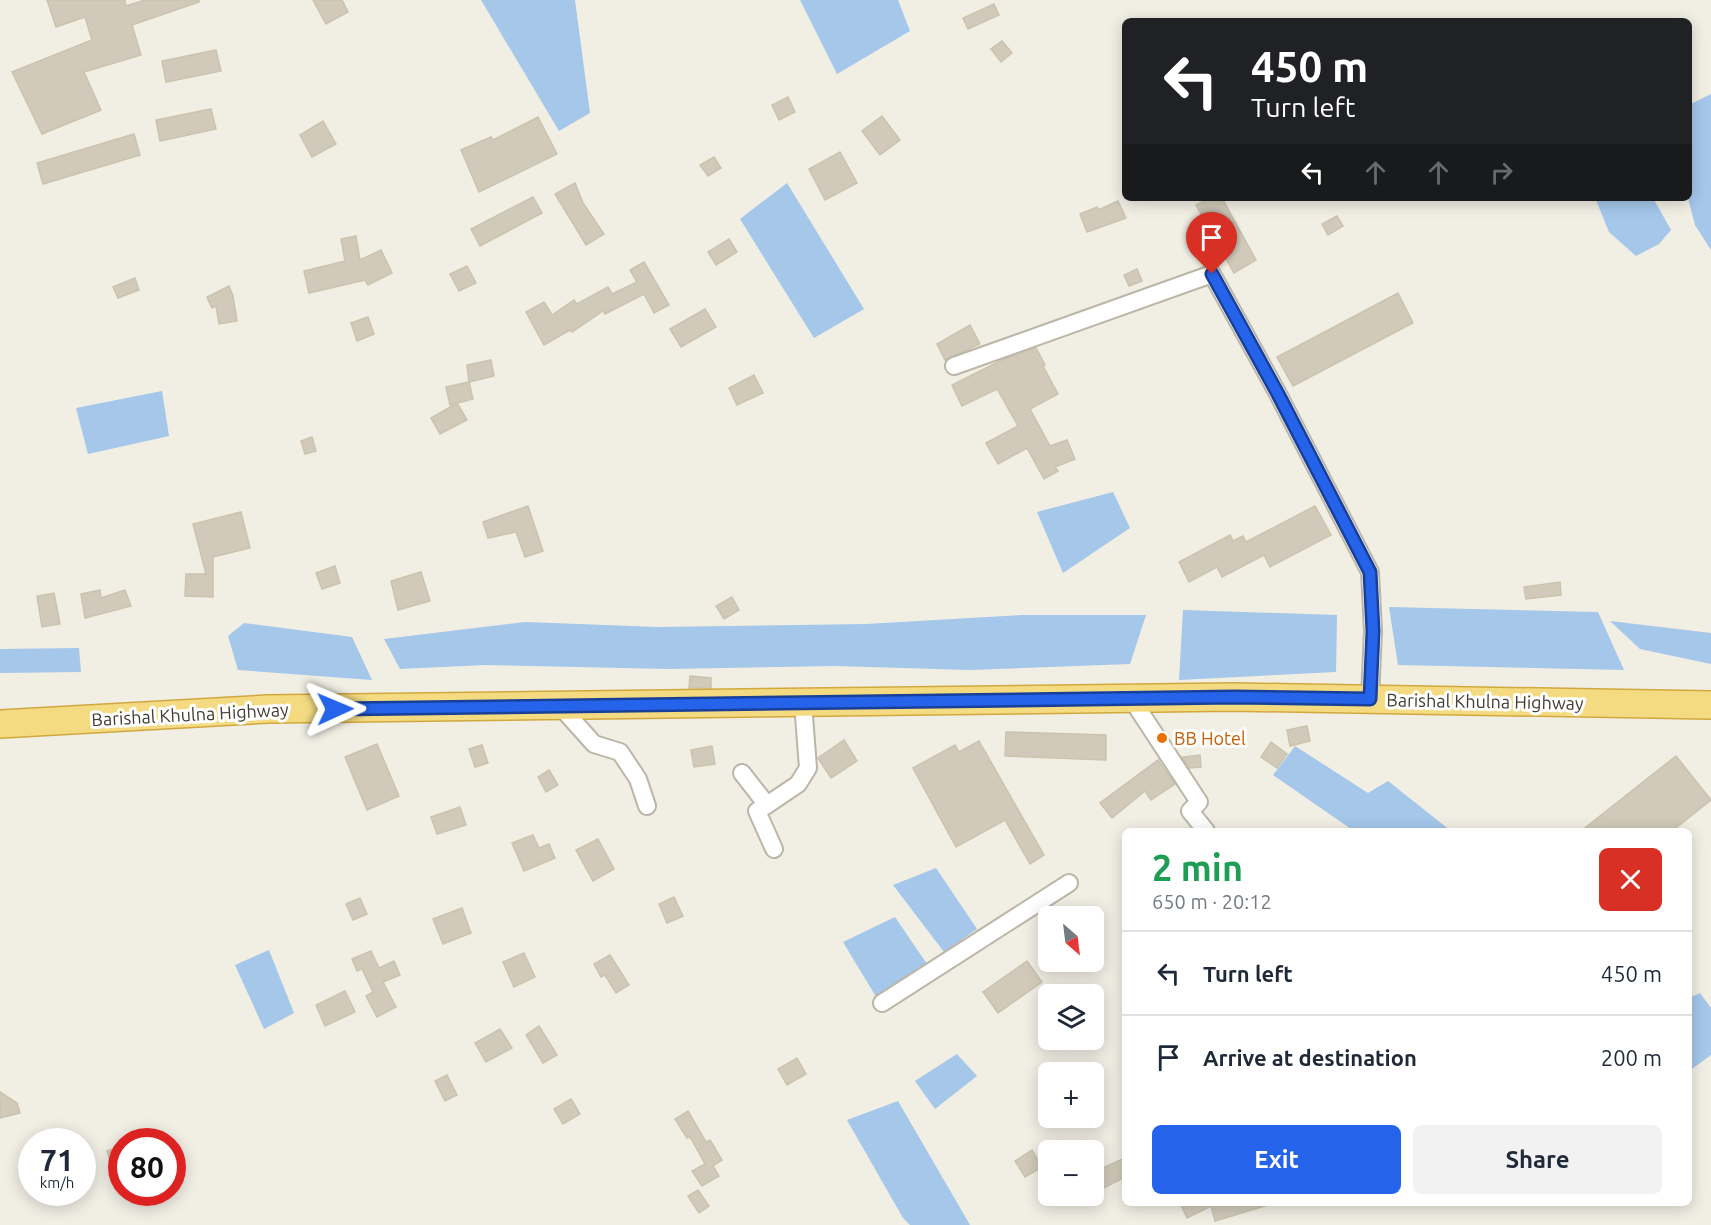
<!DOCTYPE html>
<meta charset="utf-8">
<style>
:root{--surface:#fff;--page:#f2f2f3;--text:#1f2937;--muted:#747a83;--line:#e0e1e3;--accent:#2563eb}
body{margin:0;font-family:Ubuntu,sans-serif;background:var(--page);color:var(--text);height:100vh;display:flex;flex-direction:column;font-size:22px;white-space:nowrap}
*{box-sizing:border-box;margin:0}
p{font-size:20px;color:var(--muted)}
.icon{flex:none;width:33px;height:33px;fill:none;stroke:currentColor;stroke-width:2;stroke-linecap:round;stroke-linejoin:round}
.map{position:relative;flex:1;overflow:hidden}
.sheet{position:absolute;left:1122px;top:828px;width:570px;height:378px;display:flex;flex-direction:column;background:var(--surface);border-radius:9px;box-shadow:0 3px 15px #0003}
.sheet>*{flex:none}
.hud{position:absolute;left:1122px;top:18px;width:570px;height:183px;border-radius:9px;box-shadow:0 3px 15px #0003;background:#202124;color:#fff;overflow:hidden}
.needle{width:39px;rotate:152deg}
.controls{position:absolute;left:1038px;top:906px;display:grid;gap:12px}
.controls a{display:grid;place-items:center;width:66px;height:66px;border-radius:9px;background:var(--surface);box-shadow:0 3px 15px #0003;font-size:30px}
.speed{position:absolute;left:18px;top:1128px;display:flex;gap:12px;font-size:30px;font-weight:700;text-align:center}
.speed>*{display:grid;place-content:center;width:78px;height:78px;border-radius:50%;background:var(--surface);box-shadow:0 3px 15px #0003;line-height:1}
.speed small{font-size:15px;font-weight:400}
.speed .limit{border:9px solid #d22;background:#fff;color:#111}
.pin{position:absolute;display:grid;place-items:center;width:51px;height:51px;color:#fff;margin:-62px -26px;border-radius:50% 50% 50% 0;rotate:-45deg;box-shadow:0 0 6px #0007}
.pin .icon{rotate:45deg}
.me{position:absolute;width:66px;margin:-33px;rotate:89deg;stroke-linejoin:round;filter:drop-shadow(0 0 4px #0008)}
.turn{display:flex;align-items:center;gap:21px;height:126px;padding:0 30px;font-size:27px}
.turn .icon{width:78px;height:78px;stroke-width:2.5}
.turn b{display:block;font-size:42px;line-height:51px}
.lanes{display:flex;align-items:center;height:57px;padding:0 30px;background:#0003;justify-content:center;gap:30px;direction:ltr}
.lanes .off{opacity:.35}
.round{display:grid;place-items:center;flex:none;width:63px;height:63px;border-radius:9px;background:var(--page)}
.overview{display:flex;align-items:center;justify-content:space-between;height:102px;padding:0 30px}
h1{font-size:36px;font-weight:700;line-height:45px;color:#1e9e55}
.primary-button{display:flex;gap:12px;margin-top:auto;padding:12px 30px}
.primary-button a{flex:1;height:69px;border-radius:9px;background:var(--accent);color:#fff;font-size:24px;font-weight:700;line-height:69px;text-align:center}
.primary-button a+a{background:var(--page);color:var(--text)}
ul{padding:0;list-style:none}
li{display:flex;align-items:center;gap:18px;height:84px;padding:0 30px;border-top:2px solid var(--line)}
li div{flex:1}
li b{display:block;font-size:22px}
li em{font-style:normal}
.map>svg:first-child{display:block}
</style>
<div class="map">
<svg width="1711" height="1225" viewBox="0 0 1711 1225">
<rect width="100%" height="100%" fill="#f1eee4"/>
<g fill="#a4c7ea">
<polygon points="481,0 575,0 590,113 559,131"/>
<polygon points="800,0 898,0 910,31 837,74"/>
<polygon points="1711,94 1711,250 1695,225 1688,198 1689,105"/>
<polygon points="787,183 864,309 814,338 740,219"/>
<polygon points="1598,198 1653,198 1671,230 1659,244 1636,256 1609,232 1596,200"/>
<polygon points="162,391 169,436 88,454 76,408"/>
<polygon points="1113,492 1130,528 1063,573 1037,512"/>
<polygon points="1389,607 1598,612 1624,670 1398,665"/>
<polygon points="1183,610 1337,615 1336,672 1179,680"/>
<polygon points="1022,615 1146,615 1130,664 970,670 836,666 669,669 485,665 400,669 384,639 525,622 658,627 866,624"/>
<polygon points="1610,621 1711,633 1711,664 1640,649"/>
<polygon points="244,623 352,637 372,680 238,670 228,636"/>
<polygon points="79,648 81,672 0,673 0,649"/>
<polygon points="1295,746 1368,793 1388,781 1451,831 1354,831 1273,775"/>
<polygon points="936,868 977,929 944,952 893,885"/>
<polygon points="895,917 927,964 878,1000 843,942"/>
<polygon points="269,950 294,1013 264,1029 235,965"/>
<polygon points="1700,993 1711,1008 1711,1055 1689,1071 1689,998"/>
<polygon points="957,1054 977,1076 935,1109 915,1081"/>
<polygon points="898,1101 970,1225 910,1225 903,1218 847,1120"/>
</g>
<g fill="#d1caba" stroke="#cbc3ae" stroke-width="1.5">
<polygon points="47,0 125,0 126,6 145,0 199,0 199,2 132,25 141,55 84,72 101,110 42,134 12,72 92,40 85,17 56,27"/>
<polygon points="313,0 342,0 348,12 326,24"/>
<polygon points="994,4 999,15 968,29 963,18"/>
<polygon points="1002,41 1012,53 1001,62 991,49"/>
<polygon points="216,50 221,71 166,82 162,61"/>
<polygon points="788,97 795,112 779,120 772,105"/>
<polygon points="211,109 216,129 160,141 156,120"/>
<polygon points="882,116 900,140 880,155 862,131"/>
<polygon points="538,117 557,154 479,192 461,150 491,137 493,140"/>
<polygon points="323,121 336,144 312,157 300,135"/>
<polygon points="134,134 140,155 43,184 37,163"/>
<polygon points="840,152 857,183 825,200 809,169"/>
<polygon points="714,157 721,168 708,176 700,165"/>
<polygon points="575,183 583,203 604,234 586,245 555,194"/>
<polygon points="533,197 542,213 480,246 471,229"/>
<polygon points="1210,198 1222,198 1256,260 1234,273 1196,205"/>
<polygon points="1118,201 1126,218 1087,232 1080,214 1097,207 1098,210"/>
<polygon points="1337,216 1343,226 1328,235 1322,224"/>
<polygon points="356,236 360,260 381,250 392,273 368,285 365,280 309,293 304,271 345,261 341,239"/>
<polygon points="729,239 737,252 716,265 708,252"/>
<polygon points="644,262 669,305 654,313 644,294 605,314 603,311 572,332 570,330 544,345 526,312 544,302 552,315 574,300 577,304 608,287 612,294 637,282 630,270"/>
<polygon points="467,266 476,283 459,291 450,274"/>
<polygon points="1137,269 1142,281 1129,286 1124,275"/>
<polygon points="135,278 139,290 118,298 113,287"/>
<polygon points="229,286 233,296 237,321 219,324 216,306 212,308 207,297"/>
<polygon points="1398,293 1413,323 1293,386 1277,357"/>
<polygon points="705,309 716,327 681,347 670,329"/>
<polygon points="368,317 374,334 357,341 351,323"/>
<polygon points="970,325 980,344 945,360 937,344"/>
<polygon points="1036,348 1045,365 1043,366 1058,394 1030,409 1050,446 1067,440 1075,459 1055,467 1058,471 1044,479 1027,448 998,464 986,443 1018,426 997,389 962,406 952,385 1002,360"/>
<polygon points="491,360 494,376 469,382 467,365"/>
<polygon points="754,375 763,393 737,405 729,388"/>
<polygon points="469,382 473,399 450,405 446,387"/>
<polygon points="457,403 467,420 440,434 431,418"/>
<polygon points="312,437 316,451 305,454 301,441"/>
<polygon points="528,506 543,551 525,557 516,532 488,538 483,522"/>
<polygon points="1315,506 1331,535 1270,567 1264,555 1222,577 1217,567 1189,582 1179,562 1230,535 1233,541 1243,536 1246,542"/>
<polygon points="241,512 250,548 213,557 213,597 185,596 186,574 206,574 193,524"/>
<polygon points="335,566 340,583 322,589 316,573"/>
<polygon points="421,572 430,601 398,610 391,581"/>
<polygon points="1560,582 1561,595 1526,599 1524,587"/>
<polygon points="100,590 101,598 125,590 131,606 85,618 81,594"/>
<polygon points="54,593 60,624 42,627 37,596"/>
<polygon points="732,597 739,610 724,619 716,606"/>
<polygon points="690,676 711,678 711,688 689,688"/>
<polygon points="1307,726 1310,741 1290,746 1287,730"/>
<polygon points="1006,732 1106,735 1106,760 1005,756"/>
<polygon points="844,740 857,761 831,778 818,758"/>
<polygon points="979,741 1044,855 1030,864 1005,820 956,847 913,768 955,745 959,752"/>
<polygon points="1271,742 1287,754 1277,768 1261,757"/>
<polygon points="377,744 399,796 367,810 345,757"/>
<polygon points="482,745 488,763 475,767 469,749"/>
<polygon points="712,746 715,764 694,767 691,750"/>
<polygon points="1200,755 1201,767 1189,768 1182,757"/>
<polygon points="1676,756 1711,800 1672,831 1581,831"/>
<polygon points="1158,760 1175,784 1151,800 1145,791 1112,818 1100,803"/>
<polygon points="549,770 558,785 546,792 538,777"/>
<polygon points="460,807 466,825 437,834 431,817"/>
<polygon points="533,835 539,848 549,844 555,858 524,871 512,843"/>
<polygon points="598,839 614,869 593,881 576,850"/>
<polygon points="674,897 683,916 667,923 659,904"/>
<polygon points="360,898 367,914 353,920 346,904"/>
<polygon points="462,908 471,933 443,944 433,919"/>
<polygon points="371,951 379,968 394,961 400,975 383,982 396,1007 377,1017 366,996 373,992 362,969 357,971 352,959"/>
<polygon points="524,953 535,977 514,987 503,962"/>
<polygon points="610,955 629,985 616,993 605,975 601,977 594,964"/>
<polygon points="1027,961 1042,982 998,1013 983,992"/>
<polygon points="345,991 355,1012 325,1026 316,1005"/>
<polygon points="539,1026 557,1055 543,1063 526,1035"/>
<polygon points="500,1029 512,1048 486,1062 475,1043"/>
<polygon points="797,1058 806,1074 787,1085 778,1069"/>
<polygon points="447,1075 457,1095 445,1101 435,1081"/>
<polygon points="0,1092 17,1103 20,1113 0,1118"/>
<polygon points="571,1099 580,1114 563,1124 554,1109"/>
<polygon points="688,1111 706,1142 710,1140 722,1160 713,1166 719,1176 702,1186 692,1171 705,1164 690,1137 687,1138 675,1119"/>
<polygon points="119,1147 122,1161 111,1164 107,1151"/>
<polygon points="1032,1150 1042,1167 1025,1177 1015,1161"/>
<polygon points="1125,1158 1125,1177 1094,1193 1094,1172"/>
<polygon points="698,1190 709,1206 699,1213 688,1196"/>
<polygon points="1180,1203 1264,1203 1265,1206 1215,1221 1211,1206 1187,1218"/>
</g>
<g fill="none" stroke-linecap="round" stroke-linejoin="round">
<g stroke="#bbb6a8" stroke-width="20">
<g id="minor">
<polyline points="954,366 1212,274 1278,394 1370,572 1373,631 1370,699"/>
<polyline points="1131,698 1199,802 1190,811 1206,831"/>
<polyline points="560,706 594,744 620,752 638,779 647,806"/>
<polyline points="742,773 767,805 798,784 808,768 803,703"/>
<polyline points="767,805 757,811 774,849"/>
<polyline points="882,1003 1069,883"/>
</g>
</g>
<g stroke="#d1a83e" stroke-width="30">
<polyline id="trunk" points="0,724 268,709 1234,697 1711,705"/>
</g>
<use href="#minor" stroke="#fff" stroke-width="16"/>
<use href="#trunk" stroke="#f4db82" stroke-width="27"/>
</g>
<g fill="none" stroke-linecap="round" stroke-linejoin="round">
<g stroke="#184099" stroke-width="15">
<polyline id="route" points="335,709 1234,697 1370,699 1373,631 1370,572 1278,394 1212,274"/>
</g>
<use href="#route" stroke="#2563eb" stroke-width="10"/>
</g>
<circle fill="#e8710a" stroke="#fff" stroke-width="2" cx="1162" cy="738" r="6"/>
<g text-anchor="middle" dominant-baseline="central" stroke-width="6" stroke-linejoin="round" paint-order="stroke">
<g font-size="18" fill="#423e35" stroke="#fff">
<text transform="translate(1485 701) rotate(1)">Barishal Khulna Highway</text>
<text transform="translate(190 714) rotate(-3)">Barishal Khulna Highway</text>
</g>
<g font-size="18" fill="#c56008" stroke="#fff" text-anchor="start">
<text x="1174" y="738">BB Hotel</text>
</g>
</g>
</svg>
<div class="controls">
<a><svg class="needle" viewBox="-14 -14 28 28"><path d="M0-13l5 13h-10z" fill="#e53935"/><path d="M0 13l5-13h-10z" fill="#747a83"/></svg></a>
<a><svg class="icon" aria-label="layers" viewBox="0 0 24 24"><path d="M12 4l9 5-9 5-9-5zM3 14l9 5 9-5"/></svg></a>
<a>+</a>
<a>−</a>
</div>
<div class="speed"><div>71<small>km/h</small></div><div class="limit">80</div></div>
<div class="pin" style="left:1212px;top:274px;background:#d93025"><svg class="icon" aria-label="arrive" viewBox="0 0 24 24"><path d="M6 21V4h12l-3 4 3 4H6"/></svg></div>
<svg class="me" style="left:335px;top:709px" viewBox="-20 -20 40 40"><path d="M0-17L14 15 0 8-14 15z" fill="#2563eb" stroke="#fff" stroke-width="4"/></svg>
<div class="hud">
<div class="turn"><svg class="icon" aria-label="left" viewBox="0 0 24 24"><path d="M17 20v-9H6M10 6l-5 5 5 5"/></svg><div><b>450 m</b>Turn left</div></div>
<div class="lanes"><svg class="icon" aria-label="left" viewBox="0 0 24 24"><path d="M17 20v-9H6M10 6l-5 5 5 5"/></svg><svg class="icon off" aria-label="ahead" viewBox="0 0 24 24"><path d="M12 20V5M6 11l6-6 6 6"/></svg><svg class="icon off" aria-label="ahead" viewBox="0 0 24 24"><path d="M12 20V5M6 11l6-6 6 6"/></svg><svg class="icon off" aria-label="right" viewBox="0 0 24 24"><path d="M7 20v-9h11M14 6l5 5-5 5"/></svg></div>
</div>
<section class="sheet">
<div class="overview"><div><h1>2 min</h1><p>650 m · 20:12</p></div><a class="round" style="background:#d93025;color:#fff"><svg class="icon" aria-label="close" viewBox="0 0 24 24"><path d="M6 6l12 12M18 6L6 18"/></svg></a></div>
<ul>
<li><svg class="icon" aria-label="left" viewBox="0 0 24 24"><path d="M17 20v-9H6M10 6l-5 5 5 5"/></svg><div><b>Turn left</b></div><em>450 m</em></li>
<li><svg class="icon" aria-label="arrive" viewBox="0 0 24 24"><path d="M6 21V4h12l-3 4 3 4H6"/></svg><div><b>Arrive at destination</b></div><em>200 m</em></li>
</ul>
<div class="primary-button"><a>Exit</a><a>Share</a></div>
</section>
</div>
